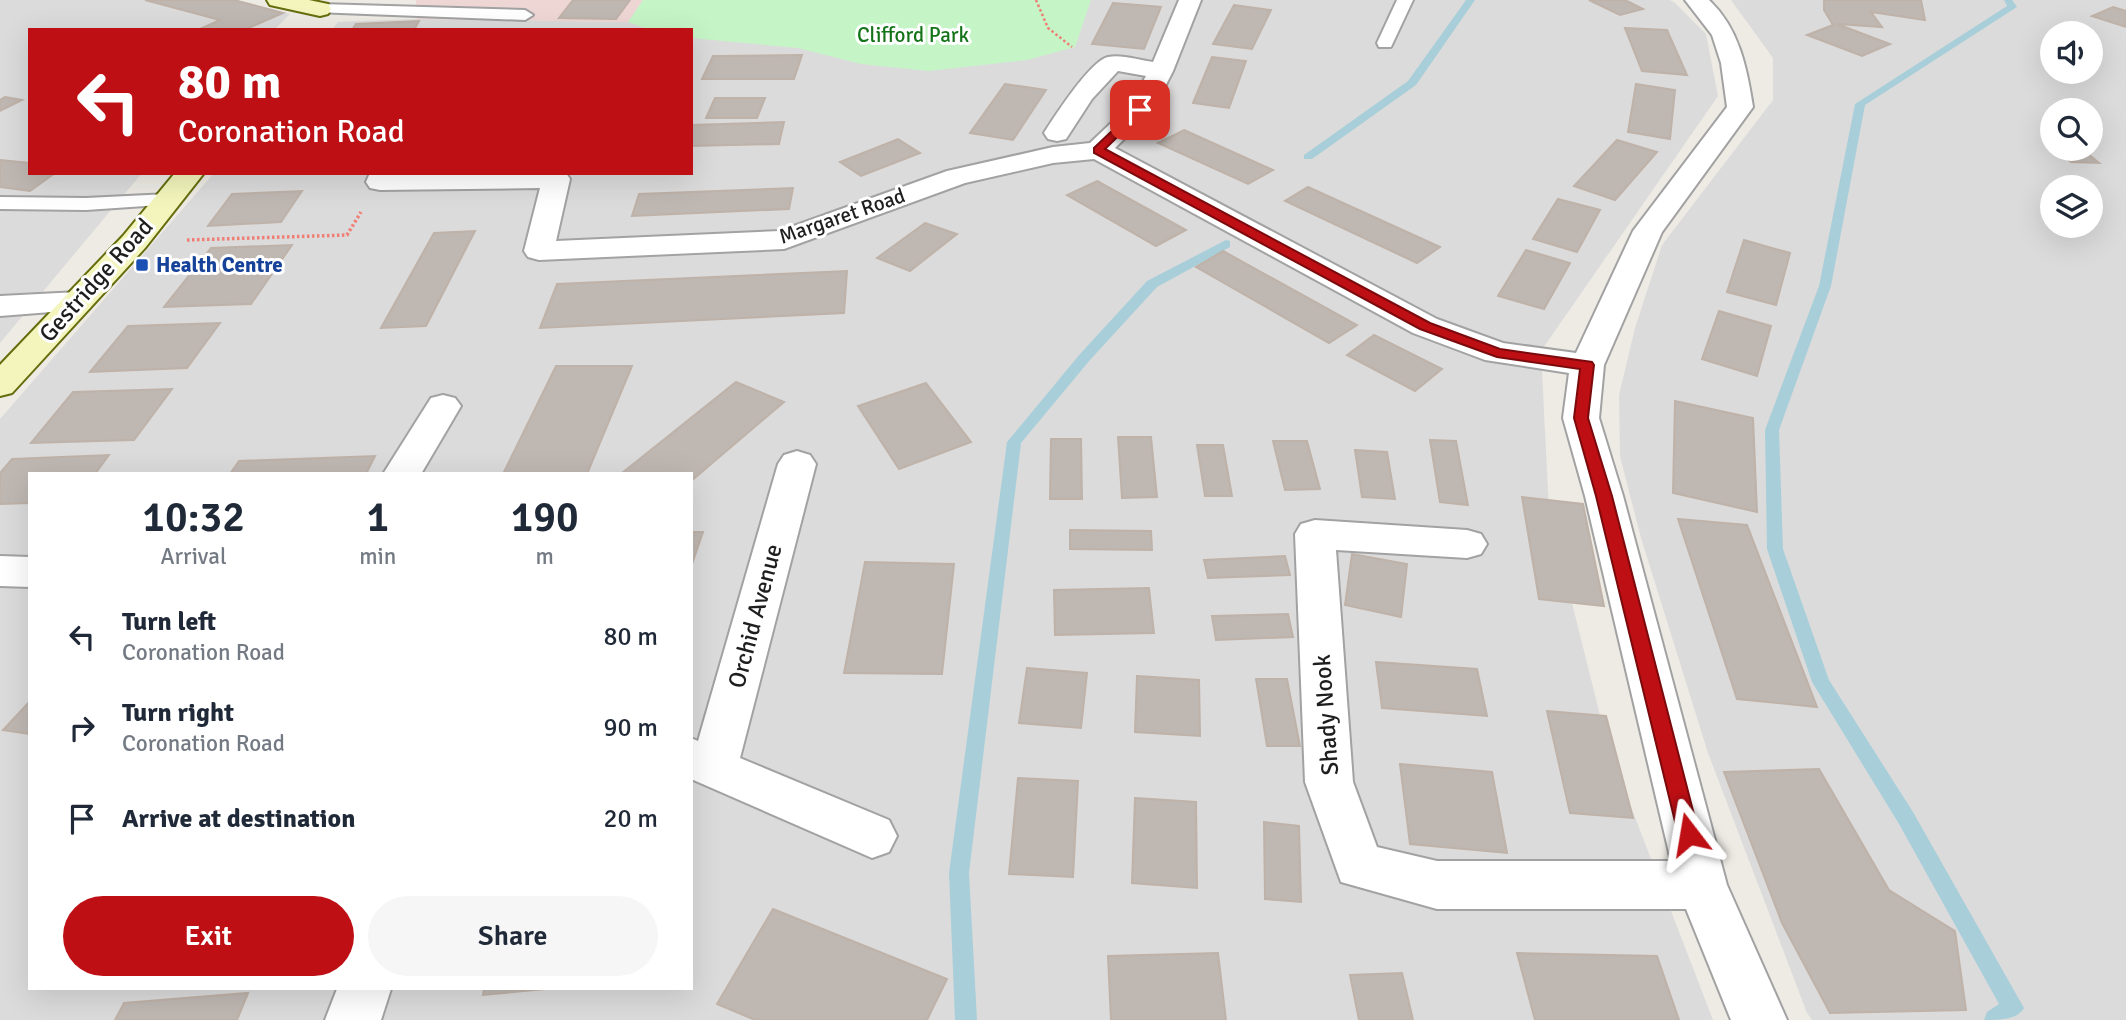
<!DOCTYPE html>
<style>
:root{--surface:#fff;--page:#f6f6f7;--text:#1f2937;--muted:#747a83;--accent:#bd0f14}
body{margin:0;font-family:Signika,sans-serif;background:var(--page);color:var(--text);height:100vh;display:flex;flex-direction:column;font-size:26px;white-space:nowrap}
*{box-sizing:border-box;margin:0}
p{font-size:23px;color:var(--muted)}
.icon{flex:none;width:38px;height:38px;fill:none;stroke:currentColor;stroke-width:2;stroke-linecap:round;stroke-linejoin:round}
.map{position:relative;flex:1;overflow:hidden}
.side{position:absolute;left:28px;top:472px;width:665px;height:518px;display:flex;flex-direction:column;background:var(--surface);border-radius:0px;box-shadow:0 7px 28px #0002}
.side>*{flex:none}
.banner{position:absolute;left:28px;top:28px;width:665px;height:147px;border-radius:0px;box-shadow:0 7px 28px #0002;background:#bd0f14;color:#fff;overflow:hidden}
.tools{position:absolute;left:2040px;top:21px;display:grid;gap:14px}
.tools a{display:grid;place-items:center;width:63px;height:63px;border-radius:50%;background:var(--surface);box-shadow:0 7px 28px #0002;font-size:35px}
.pin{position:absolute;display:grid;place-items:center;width:60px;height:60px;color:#fff;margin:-30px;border-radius:14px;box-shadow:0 4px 10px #0006}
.me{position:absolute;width:77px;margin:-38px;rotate:346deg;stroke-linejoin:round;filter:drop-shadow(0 0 5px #0008)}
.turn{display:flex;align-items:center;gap:24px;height:147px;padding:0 35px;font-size:32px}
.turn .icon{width:91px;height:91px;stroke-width:2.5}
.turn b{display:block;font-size:49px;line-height:60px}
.eta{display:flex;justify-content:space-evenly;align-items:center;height:119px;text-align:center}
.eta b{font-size:42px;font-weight:600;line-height:49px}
.primary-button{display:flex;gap:14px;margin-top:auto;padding:14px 35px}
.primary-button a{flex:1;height:80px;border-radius:42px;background:var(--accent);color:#fff;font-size:28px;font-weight:600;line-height:80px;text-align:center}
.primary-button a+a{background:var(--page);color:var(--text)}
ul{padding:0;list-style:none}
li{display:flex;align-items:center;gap:21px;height:91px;padding:0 35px}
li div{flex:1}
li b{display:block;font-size:26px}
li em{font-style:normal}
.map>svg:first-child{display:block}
</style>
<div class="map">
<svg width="2126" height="1020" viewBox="0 0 2126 1020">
<rect width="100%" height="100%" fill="#eeebe5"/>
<g fill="#dcdbdb" fill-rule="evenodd">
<polygon points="0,0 237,0 290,14 274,30 30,30 30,173 142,173 0,343"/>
<path d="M 643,0 L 1670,0 L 1675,3 L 1706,34 L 1718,96 L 1541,351 L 1549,511 L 1608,747 L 1713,1020 L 0,1020 L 0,419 L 214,173 L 691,173 L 691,30 L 332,30 L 338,22 L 417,19 L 627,22 ZM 30,474 L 691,474 L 691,989 L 30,989 Z"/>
<path d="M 1731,0 L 2126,0 L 2126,1020 L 1812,1020 L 1807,1013 L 1708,753 L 1641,538 L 1620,456 L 1619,395 L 1635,328 L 1662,245 L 1773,100 L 1773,58 ZM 2053,33 L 2091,33 L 2091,72 L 2053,72 ZM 2053,110 L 2091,110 L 2091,149 L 2053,149 ZM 2053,187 L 2091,187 L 2091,226 L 2053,226 Z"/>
</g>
<polygon fill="#eed6d5" points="416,0 643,0 628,22 417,19"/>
<polygon fill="#c5f5c7" points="643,0 1091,0 1075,47 1027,60 929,71 861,64 798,48 691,38 691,30 650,30 628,22"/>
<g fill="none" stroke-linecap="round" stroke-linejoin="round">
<g fill="#a8cfd9" fill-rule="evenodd">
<polygon points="1466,0 1475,0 1416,85 1312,159 1304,159 1304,155 1408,81"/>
<path d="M 2004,0 L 2012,0 L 2017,7 L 1865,105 L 1831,286 L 1779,430 L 1783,549 L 1829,680 L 1913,812 L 2024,1008 C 2017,1020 2000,1020 1984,1020 L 1987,1012 L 1999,1004 L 1899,824 L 1812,682 L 1767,549 L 1765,430 L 1819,286 L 1855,104 L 2007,6 Z"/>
<polygon points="1226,240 1230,241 1230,247 1157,287 1090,360 1021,443 969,873 977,1020 955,1020 949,873 1007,442 1080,354 1147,281"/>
</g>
</g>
<g fill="#beb7b2" stroke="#bfb2a8" stroke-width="2">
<polygon points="145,0 234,0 283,13 244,30 198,30 220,20"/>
<polygon points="573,0 630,0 616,19 559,18"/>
<polygon points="1589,0 1625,0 1643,9 1620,15"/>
<polygon points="1824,0 1921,0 1925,20 1871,12 1882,27 1837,24 1890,44 1862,56 1807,35 1833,25 1824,10"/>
<polygon points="1113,3 1161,7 1144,49 1092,44"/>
<polygon points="1234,5 1271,10 1252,49 1213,44"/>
<polygon points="2113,7 2126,11 2126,27 2092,16"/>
<polygon points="419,21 414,30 352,30 356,24"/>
<polygon points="1625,28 1667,30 1687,75 1642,71"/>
<polygon points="802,55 794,79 702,79 713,56"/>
<polygon points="1212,57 1246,61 1229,108 1193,103"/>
<polygon points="1005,84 1046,90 1013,140 970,133"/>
<polygon points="1636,84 1675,90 1670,139 1628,132"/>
<polygon points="5,97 22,100 0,111 0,100"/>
<polygon points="715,98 765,98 757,118 706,118"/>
<polygon points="784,122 779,144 691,146 691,125"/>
<polygon points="1184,130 1273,170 1248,184 1158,143"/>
<polygon points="898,139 920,153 861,176 840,162"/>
<polygon points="1617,140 1657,152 1615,200 1574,186"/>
<polygon points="2056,149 2082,149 2099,163 2071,162"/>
<polygon points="0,160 30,163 30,173 55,173 30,191 0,187"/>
<polygon points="1097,181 1186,230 1156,246 1067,195"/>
<polygon points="1308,187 1440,247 1417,263 1285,201"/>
<polygon points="793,188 789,209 632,216 639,194"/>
<polygon points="302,191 281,222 208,226 232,194"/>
<polygon points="1558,199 1600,210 1577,252 1533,239"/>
<polygon points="925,223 957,234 910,271 877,258"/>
<polygon points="475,231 426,326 381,328 434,233"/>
<polygon points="1744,240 1790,253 1776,305 1727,292"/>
<polygon points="292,245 251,304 164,307 211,248"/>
<polygon points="1526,250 1570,263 1544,309 1498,296"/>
<polygon points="1223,251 1357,325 1329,343 1196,267"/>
<polygon points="847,271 844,313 540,328 557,284"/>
<polygon points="1719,311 1771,326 1757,376 1702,359"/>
<polygon points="220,323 187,368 90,372 128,326"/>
<polygon points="1374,335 1442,369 1415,391 1347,355"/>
<polygon points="556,366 632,366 587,474 503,474"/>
<polygon points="736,382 784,402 691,481 691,474 622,473"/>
<polygon points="926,383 971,442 899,469 858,406"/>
<polygon points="172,389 134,440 31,443 73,392"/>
<polygon points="1675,401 1753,418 1757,512 1673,493"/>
<polygon points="1118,437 1151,437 1157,497 1122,498"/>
<polygon points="1051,439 1081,439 1082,499 1050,499"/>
<polygon points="1430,440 1456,441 1468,505 1440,502"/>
<polygon points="1273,441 1307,441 1320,489 1285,490"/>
<polygon points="1197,445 1223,445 1232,496 1205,496"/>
<polygon points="1355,450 1387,452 1395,499 1362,497"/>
<polygon points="109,455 95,474 30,474 30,503 0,504 0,473 12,459"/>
<polygon points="375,456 366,474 230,474 239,461"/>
<polygon points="1522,497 1583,504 1604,606 1539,599"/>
<polygon points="1678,519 1747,525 1817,707 1737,699"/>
<polygon points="1070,530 1151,531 1152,550 1070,549"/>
<polygon points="691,532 703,532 691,567"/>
<polygon points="1352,554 1407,564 1401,617 1345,605"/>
<polygon points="1285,556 1290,575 1208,578 1204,560"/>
<polygon points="865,562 954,564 942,674 844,673"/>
<polygon points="1149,588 1154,633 1055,635 1054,590"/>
<polygon points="1288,614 1293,637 1216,640 1212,616"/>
<polygon points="1376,662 1477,669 1487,716 1382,708"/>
<polygon points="1027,668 1087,673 1081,728 1019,723"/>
<polygon points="1137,676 1199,680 1200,736 1135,732"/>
<polygon points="1256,679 1287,679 1300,746 1267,746"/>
<polygon points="30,701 30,734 3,730"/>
<polygon points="1547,711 1606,716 1633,818 1570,813"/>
<polygon points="1400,764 1492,772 1507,853 1410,844"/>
<polygon points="1819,769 1889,890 1955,931 1966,1010 1830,1013 1782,923 1724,772"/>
<polygon points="1018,778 1078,781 1073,877 1009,874"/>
<polygon points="1135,798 1196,802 1197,888 1132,883"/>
<polygon points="1264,822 1299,826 1301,902 1265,899"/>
<polygon points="773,909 947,979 927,1020 755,1020 717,1004"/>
<polygon points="1218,953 1226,1020 1111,1020 1108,956"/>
<polygon points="1517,953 1657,956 1679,1020 1535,1020"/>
<polygon points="1402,973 1413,1020 1359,1020 1350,975"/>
<polygon points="484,989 545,989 483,995"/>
<polygon points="248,993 237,1020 115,1020 124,1003"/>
</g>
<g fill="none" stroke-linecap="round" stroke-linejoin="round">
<g stroke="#a2a2a2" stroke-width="4">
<g id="service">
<polygon points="1397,0 1413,0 1391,47 1379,47 1377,43"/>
<polygon points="320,4 525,10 533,15 525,20 314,12 312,9"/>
<polygon points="168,194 175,196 178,200 175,204 86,210 0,209 0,197 86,198"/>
</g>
</g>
<g stroke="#a2a2a2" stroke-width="4">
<g id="minor">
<path d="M 1179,0 L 1201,0 L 1173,71 L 1153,110 L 1115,148 L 1437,319 L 1503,343 L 1576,353 L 1633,231 L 1727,107 L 1721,63 L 1712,35 L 1685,0 L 1709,0 C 1739,28 1747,68 1753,107 L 1662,232 L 1604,365 L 1599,418 L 1623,496 L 1727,885 L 1787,1020 L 1731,1020 L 1686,909 L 1437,909 L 1341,882 L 1305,782 L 1295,534 L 1301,524 L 1315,520 L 1467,530 L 1481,534 L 1487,544 L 1481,554 L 1467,558 L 1336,550 L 1353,782 L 1377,847 L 1437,861 L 1671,861 L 1585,496 L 1563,418 L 1569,373 L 1485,360 L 1413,333 L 1094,159 L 1053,163 L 965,183 L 784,249 L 539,260 L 528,257 L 524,251 L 540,188 L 380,190 L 370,188 L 366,182 L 370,173 L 566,173 L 570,179 L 556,241 L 780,231 L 947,171 L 1053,147 L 1090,143 L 1129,106 L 1146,76 L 1118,71 L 1092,99 L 1066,139 L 1057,141 L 1048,139 L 1044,133 C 1055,116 1090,61 1108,57 C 1121,54 1139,60 1153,62 Z"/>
<polygon points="78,292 89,295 94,302 89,309 0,316 0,296"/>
<polygon points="443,395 455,398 461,406 421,474 383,474 431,398"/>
<polygon points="797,451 810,455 816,464 740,758 889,820 897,836 889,852 872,858 691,779 691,738 698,741 778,464 784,455"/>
<polygon points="0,556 30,557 30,587 0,586"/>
<polygon points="337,989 391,989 381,1020 325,1020"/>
</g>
</g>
<g stroke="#656d0d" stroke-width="4">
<g id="secondary">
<polygon points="267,0 309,0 328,4 331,9 328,14 320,16 270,5"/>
<polygon points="175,173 204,173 145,248 12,393 0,396 0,365 123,236"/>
</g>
</g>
<polyline stroke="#ef7e75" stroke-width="2.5" stroke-dasharray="2.5 2.5" stroke-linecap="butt" points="1036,0 1048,28 1072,47"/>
<polyline stroke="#ef7e75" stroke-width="3.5" stroke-dasharray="2.5 2.5" stroke-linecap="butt" points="187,240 347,235 361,212"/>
<use href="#service" fill="#fff" fill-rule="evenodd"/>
<use href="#minor" fill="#fff" fill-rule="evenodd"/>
<use href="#secondary" fill="#f3f5bc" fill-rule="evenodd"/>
</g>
<polygon fill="#bd0f14" stroke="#7b0a0d" stroke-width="2" points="1136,108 1145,110 1105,149 1430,323 1500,349 1592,362 1594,365 1588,418 1612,496 1699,834 1696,840 1689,843 1681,840 1678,834 1596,496 1574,418 1580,369 1497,357 1420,329 1094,153 1094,148"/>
<rect fill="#1a4fb4" stroke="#fff" stroke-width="2.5" x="135" y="258" width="14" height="14" rx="3.5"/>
<g text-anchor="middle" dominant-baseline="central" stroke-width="6" stroke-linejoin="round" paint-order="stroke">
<g font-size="21" fill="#147419" stroke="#fff">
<text x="913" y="35">Clifford Park</text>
</g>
<g font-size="21" fill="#1e1e1e" stroke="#fff">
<text transform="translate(842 216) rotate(-19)">Margaret Road</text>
</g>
<g font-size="21" font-weight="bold" fill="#164399" stroke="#fff" text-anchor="start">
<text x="156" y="265">Health Centre</text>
</g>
<g font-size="24" fill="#1e1e1e" stroke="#fff">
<text transform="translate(96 280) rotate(-48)">Gestridge Road</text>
<text transform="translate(755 616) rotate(-75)">Orchid Avenue</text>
<text transform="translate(1326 715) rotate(-94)">Shady Nook</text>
</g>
</g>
</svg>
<div class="tools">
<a><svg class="icon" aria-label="sound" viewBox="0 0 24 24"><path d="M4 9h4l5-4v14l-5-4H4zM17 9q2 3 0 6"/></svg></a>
<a><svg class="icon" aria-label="search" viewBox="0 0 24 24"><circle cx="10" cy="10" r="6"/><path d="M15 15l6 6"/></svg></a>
<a><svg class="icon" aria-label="layers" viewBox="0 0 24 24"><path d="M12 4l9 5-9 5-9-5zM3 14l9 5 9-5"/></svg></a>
</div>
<div class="pin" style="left:1140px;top:110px;background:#d93025"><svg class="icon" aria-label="arrive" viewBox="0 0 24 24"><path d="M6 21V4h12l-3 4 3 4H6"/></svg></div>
<svg class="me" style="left:1689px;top:834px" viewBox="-20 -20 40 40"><path d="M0-17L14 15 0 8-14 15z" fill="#bd0f14" stroke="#fff" stroke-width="4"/></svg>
<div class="banner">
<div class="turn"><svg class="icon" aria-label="left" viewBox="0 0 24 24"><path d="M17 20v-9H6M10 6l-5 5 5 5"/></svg><div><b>80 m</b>Coronation Road</div></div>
</div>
<section class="side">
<div class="eta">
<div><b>10:32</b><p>Arrival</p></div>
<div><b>1</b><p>min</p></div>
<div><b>190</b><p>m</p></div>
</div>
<ul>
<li><svg class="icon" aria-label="left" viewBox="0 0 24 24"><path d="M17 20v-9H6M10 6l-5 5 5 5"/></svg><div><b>Turn left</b><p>Coronation Road</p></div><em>80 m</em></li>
<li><svg class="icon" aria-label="right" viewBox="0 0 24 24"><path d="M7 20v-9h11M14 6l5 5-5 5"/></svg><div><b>Turn right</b><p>Coronation Road</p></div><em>90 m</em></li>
<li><svg class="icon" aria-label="arrive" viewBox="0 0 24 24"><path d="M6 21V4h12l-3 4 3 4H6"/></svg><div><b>Arrive at destination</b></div><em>20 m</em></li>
</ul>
<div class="primary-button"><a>Exit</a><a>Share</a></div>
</section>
</div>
